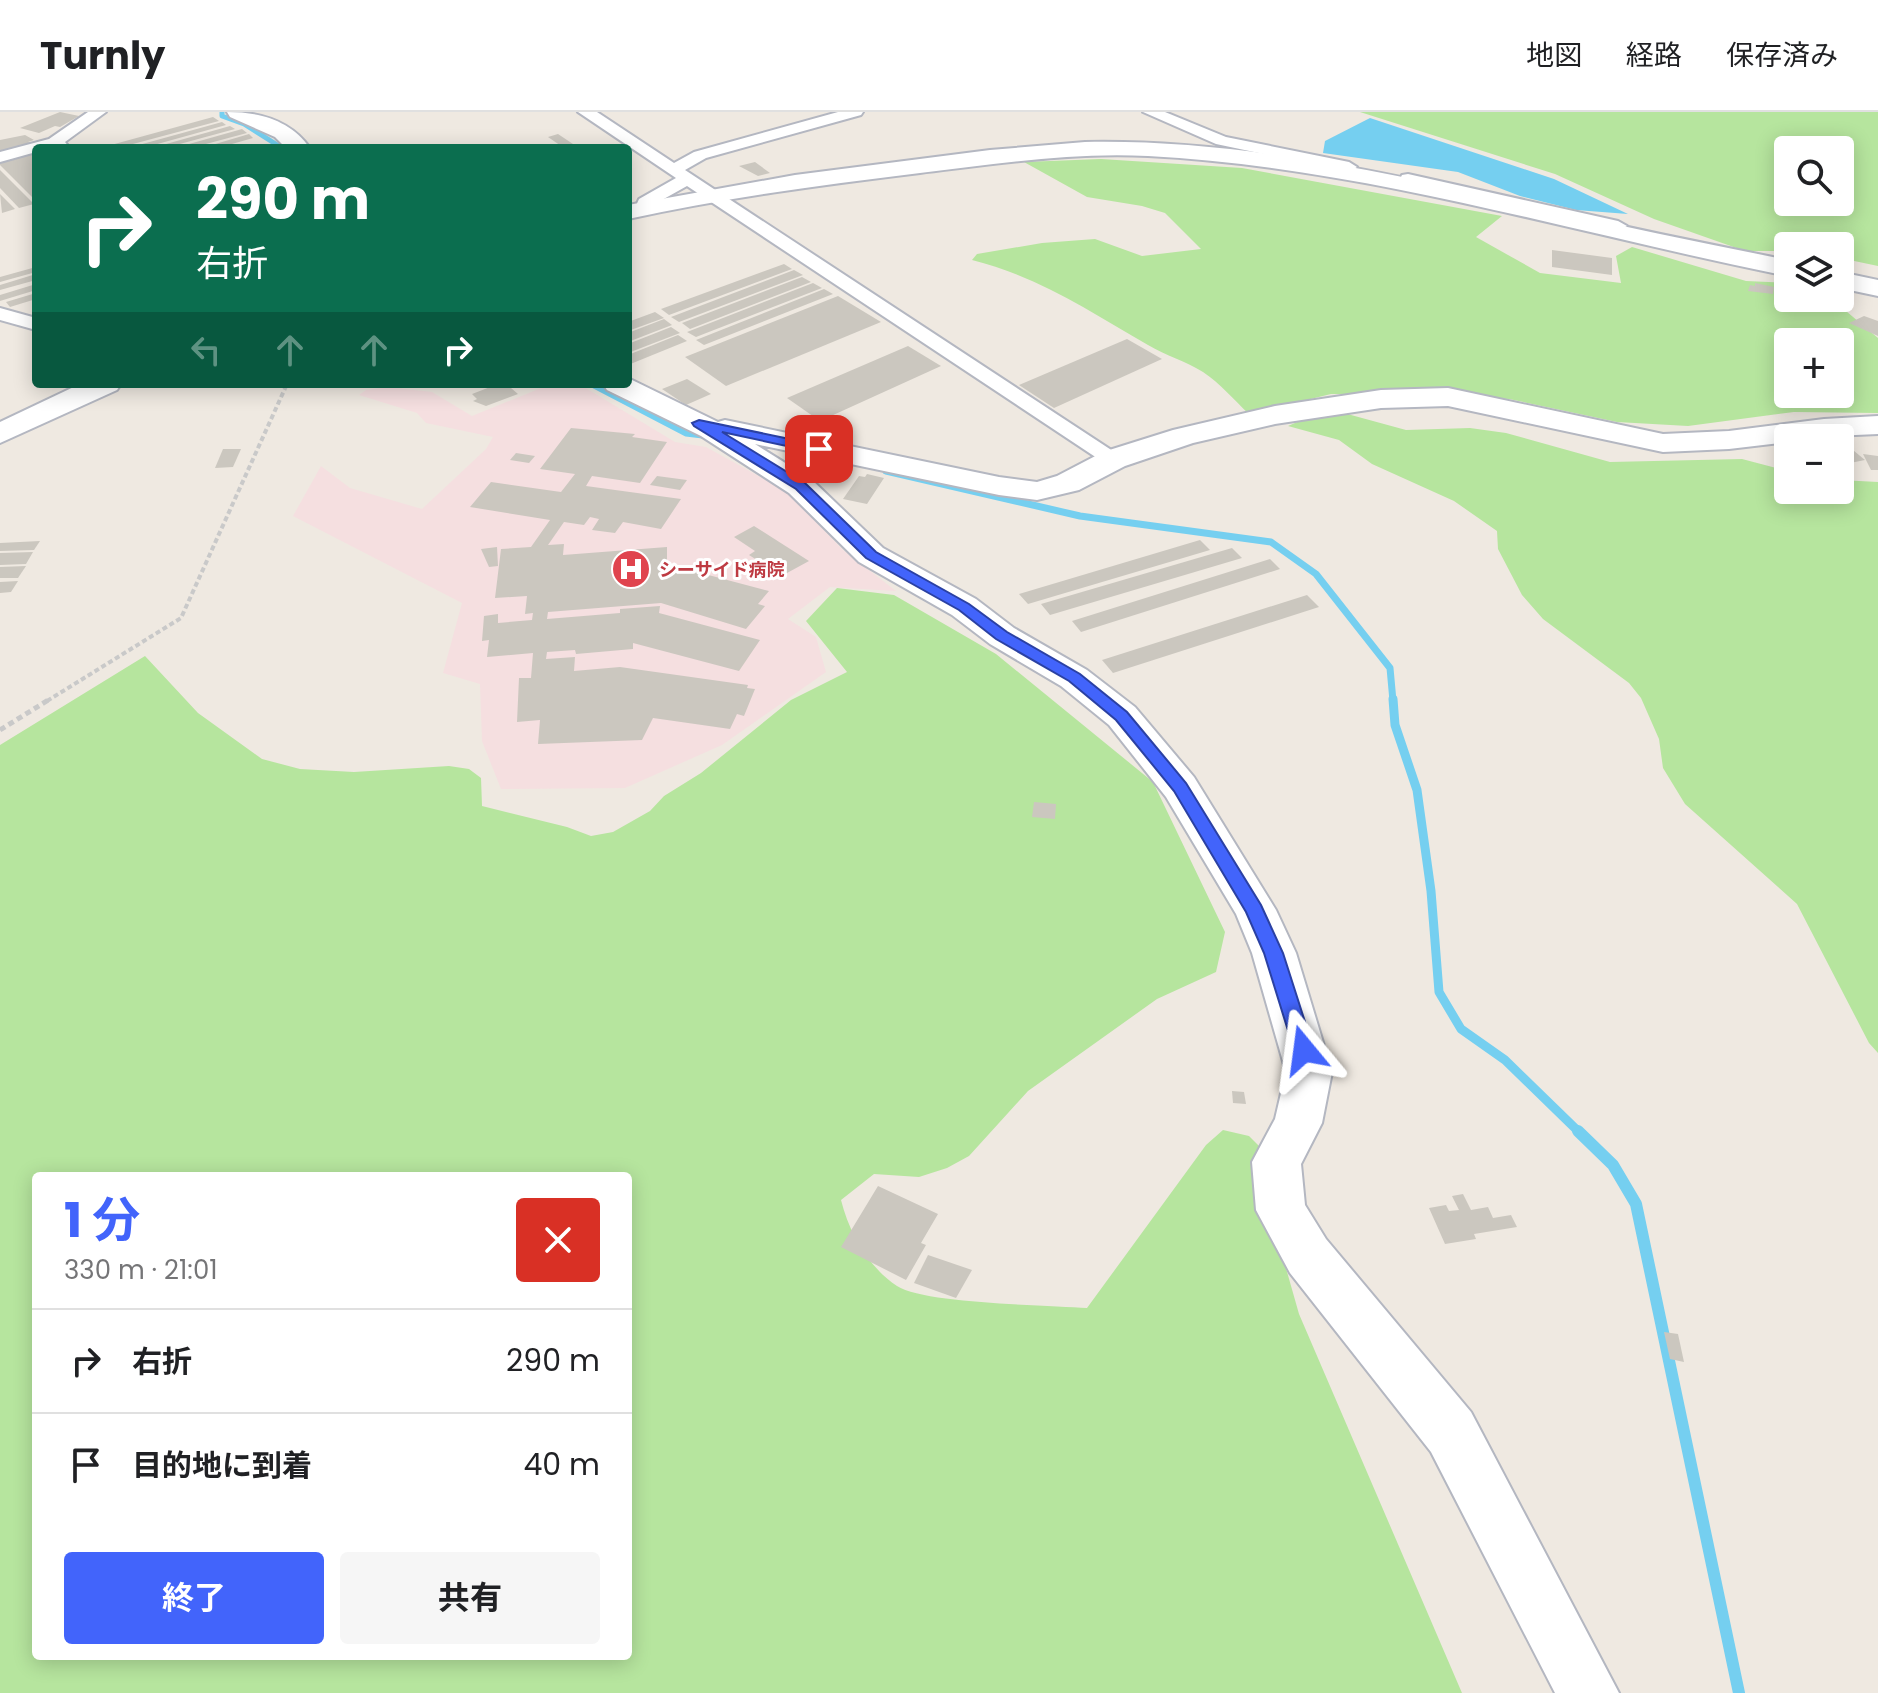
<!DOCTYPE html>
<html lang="ja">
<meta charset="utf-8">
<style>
:root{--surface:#fff;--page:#f6f6f6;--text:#202124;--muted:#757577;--line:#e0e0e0;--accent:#4264fb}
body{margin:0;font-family:Poppins,"Noto Sans JP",sans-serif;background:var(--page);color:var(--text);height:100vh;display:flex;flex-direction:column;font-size:30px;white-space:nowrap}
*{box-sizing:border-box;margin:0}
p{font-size:26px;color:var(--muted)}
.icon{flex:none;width:44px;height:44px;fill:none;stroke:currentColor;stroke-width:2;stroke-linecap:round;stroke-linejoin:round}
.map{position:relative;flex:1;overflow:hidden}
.details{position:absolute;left:32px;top:1060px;width:600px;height:488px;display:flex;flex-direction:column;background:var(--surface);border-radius:8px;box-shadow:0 4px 20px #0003}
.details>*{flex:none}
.hud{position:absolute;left:32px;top:32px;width:600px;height:244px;border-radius:8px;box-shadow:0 4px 20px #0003;background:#0b6e4f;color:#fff;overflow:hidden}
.tools{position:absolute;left:1774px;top:24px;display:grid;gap:16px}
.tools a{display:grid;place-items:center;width:80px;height:80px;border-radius:8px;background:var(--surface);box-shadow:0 4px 20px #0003;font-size:40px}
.pin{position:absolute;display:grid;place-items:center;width:68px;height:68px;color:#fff;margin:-34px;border-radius:16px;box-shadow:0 4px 12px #0006}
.me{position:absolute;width:88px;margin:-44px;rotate:344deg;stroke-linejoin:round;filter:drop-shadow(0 0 6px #0008)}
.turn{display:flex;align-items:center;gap:28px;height:168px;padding:0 32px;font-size:36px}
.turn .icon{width:104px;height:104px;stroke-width:2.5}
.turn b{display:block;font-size:56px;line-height:68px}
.lanes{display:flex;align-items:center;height:76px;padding:0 32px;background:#0003;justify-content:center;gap:40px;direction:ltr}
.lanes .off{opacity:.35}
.round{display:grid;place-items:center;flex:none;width:84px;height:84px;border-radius:8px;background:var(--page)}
.headline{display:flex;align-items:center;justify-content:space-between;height:136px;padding:0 32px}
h1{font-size:48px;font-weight:700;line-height:60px;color:var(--accent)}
.action{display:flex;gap:16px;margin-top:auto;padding:16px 32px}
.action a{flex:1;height:92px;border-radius:8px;background:var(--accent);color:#fff;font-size:32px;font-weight:700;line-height:92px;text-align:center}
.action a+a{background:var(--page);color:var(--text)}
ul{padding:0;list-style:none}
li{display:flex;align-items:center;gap:24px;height:104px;padding:0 32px;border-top:2px solid var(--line)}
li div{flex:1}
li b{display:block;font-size:30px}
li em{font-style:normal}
header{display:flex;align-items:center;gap:48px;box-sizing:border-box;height:112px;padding:0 40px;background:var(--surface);border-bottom:2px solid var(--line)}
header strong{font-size:38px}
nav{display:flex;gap:44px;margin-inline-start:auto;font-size:28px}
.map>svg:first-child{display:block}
</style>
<header>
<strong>Turnly</strong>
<nav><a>地図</a><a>経路</a><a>保存済み</a></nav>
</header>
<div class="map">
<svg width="1878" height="1581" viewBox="0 0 1878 1581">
<rect width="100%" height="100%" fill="#efe9e1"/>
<polygon fill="#f5dfe0" points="551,272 579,272 675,330 706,335 786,379 843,438 896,479 830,475 788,507 816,525 826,560 722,633 625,676 501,677 482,629 480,572 443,561 462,491 293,404 321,354 350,376 422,397 486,337 493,325 426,311 417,301 359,283 366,278 388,275 432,280 472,304"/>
<g fill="#b6e59e" fill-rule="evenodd">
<path d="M 1360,0 L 1878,0 L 1878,154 L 1840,146 L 1840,134 L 1788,134 L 1788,139 L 1745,139 L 1654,107 L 1555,62 ZM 1788,38 L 1840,38 L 1840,90 L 1788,90 Z"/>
<path d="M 1101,47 L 1242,56 L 1502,104 L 1476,125 L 1540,161 L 1621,171 L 1616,144 L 1632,135 L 1746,169 L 1788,171 L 1788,186 L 1840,186 L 1840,179 L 1840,194 L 1878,226 L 1878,301 L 1794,300 L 1688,314 L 1617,310 L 1509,287 L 1378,282 L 1331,282 L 1249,302 C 1234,288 1220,271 1203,260 C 1186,249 1166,244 1148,233 C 1091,200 1037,164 972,148 L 977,142 L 1042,131 L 1095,127 L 1142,144 L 1201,137 L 1165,101 L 1142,94 L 1087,85 L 1024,50 ZM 1788,230 L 1840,230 L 1840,282 L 1788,282 Z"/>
<polygon points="1323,299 1340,300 1406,318 1470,316 1506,321 1610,350 1742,347 1788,359 1788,378 1840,378 1840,368 1878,370 1878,941 1869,931 1797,792 1685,692 1663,656 1659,627 1641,586 1629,571 1543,507 1522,483 1498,437 1497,419 1454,389 1372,352 1339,328 1288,314"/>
<path d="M 837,476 L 894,483 L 996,542 L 1153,670 L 1225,820 L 1216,860 L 1157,887 L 1028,979 L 969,1044 L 947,1056 L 919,1065 L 874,1062 L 841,1088 C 849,1120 868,1155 897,1174 C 925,1192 1048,1193 1087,1196 L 1206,1033 L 1223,1018 L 1249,1024 L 1270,1045 L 1274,1114 L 1299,1202 L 1462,1581 L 0,1581 L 0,633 L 145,544 L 198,601 L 262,647 L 300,657 L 354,660 L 449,654 L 469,657 L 481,666 L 482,694 L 567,715 L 591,724 L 613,720 L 650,699 L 664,684 L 701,661 L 791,588 L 847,560 L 806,509 ZM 36,1064 L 628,1064 L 628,1544 L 36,1544 Z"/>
</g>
<polygon fill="#75cff0" points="1370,6 1554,67 1628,102 1576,98 1520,84 1458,60 1323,41 1325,29"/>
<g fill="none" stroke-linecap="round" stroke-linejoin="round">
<polyline stroke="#75cff0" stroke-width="5" points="222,0 222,4 244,12 282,36"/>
<g stroke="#75cff0" stroke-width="7">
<polyline points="592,272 686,321 711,324"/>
<polyline points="886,359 1080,404 1271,430 1316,462 1390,556 1393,589"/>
</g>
<polyline stroke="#75cff0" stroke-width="9" points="1393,587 1395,613 1417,678 1431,779 1439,880 1461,917 1505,948 1580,1021"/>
<polyline stroke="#75cff0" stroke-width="12" points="1578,1019 1613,1053 1636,1092 1739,1581"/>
</g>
<g fill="#cbc7bf">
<polygon points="60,0 79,4 60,15 55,14 39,21 20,16"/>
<polygon points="213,5 219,9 118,36 100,36"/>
<polygon points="222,10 226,13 143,36 128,36"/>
<polygon points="230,14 235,17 165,36 152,36"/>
<polygon points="242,17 247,21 191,36 175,36"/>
<polygon points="249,22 253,26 218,36 202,36"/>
<polygon points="558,22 579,36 564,36 548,25"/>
<polygon points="25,23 34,28 28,30 31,31 0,42 0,28"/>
<polygon points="36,41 36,89 0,53 0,50"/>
<polygon points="755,50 770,61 758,64 739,54"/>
<polygon points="0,58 34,92 19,96 0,76"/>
<polygon points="0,82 15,97 2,101"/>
<polygon points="1552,138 1612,146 1612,163 1552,155"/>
<polygon points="784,152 792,157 669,203 661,197"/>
<polygon points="36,155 36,160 0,170 0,165"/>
<polygon points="794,158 803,163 679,210 671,205"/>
<polygon points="36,162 36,168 0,178 0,173"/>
<polygon points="802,165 811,170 690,217 682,211"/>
<polygon points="813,171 822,176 696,225 687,220"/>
<polygon points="1755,171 1774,175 1773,182 1748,179 1750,173 1755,174"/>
<polygon points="36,172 36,178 0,189 0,183"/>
<polygon points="824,177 833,182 704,233 696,228"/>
<polygon points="36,181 36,187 10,195 6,190"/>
<polygon points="838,184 881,210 726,274 685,245"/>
<polygon points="655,200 664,206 628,219 628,210"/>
<polygon points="1864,204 1878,209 1878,224 1849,211"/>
<polygon points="664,207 672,213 628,230 628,221"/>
<polygon points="671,215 680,221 628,241 628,232"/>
<polygon points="678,223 687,229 628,253 628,243"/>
<polygon points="1127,227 1162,247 1054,296 1019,273"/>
<polygon points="908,234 941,254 820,309 787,286"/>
<polygon points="687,267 711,282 686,293 662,277"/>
<polygon points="498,272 512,272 515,274 511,276 518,282 486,294 473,289 477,287 472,282"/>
<polygon points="571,316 635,322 632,325 667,330 640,371 592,364 586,374 681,387 661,417 623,410 615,421 592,418 599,407 590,405 584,413 564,410 548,433 564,432 563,443 667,435 667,452 769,479 758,492 765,494 746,517 661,491 548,500 547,507 620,501 620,497 660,494 659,501 760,528 739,559 633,531 633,537 576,542 575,538 547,540 546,547 575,545 574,559 620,555 748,573 747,576 755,577 744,604 737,602 730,617 653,606 642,628 538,632 540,608 517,610 519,566 531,566 533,541 487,545 489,528 482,529 484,504 498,502 498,511 532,508 533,501 525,502 527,484 495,486 501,437 531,435 550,408 470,395 491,370 561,380 575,362 540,357"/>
<polygon points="1840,329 1842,329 1865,348 1840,353"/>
<polygon points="223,337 241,337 233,355 215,356"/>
<polygon points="516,341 535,344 529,351 510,348"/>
<polygon points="1863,342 1878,344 1878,358 1871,358"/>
<polygon points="867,362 884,366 867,392 843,387 859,364 865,365"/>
<polygon points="657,364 687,368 680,378 650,373"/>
<polygon points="754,414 809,449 787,461 765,447 760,450 749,443 755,439 734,425"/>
<polygon points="1200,428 1210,438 1028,492 1019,482"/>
<polygon points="40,429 34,438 0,439 0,431"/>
<polygon points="497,435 498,454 489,455 481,437"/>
<polygon points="1232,436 1242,446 1050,503 1041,492"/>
<polygon points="33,440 26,452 0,453 0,441"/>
<polygon points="1270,447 1280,457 1081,520 1072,509"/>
<polygon points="26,454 18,466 0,466 0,455"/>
<polygon points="18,469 11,480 0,481 0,470"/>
<polygon points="1307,483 1319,495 1113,561 1102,548"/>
<polygon points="1034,690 1056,692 1055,707 1032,705"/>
<polygon points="1232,979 1244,980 1246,992 1233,991"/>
<polygon points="878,1074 938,1102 921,1131 926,1133 906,1168 841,1135"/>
<polygon points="1463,1082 1471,1098 1488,1095 1493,1106 1511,1103 1517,1115 1474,1122 1476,1127 1445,1132 1429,1096 1446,1093 1449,1099 1459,1098 1452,1084"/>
<polygon points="928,1143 972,1158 956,1186 914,1171"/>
<polygon points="1664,1220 1678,1222 1684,1250 1670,1247"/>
</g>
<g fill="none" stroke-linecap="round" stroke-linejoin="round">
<g stroke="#b4b7c1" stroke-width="4">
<g id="street">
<polygon points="88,0 106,0 65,30 70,36 36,36 36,40 0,50 0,40 49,27"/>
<polygon points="578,0 597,0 674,51 694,40 838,0 863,0 861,3 706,46 685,58 1125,347 1122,352 1106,352 687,74 653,93 650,100 638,100 635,96 639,87 676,66"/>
<polygon points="1143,0 1165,0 1226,25 1349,50 1357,55 1349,60 1216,32"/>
<polygon points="1408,62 1618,109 1627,114 1618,119 1402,71 1400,67 1402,63"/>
<polygon points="0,196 36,206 36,218 0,208"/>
</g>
</g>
<g stroke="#b4b7c1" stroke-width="4">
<g id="secondary">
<path d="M 227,0 C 260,0 290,8 310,36 L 286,36 L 275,25 L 230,5 Z"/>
<path d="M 1085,30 C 1240,27 1395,62 1545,97 C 1626,115 1707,132 1788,148 L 1788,164 C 1576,122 1365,55 1148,44 C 1072,40 995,52 920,61 C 822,73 724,86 628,107 L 628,93 L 795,63 L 990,38 Z"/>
<polygon points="1840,160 1878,168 1878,184 1840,176"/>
<polygon points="628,266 718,310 725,308 999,365 1037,370 1057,364 1103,340 1173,318 1275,294 1381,278 1448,276 1663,322 1729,319 1824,307 1878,304 1878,322 1788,326 1788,330 1729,337 1663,340 1448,294 1381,296 1275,312 1193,331 1125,354 1079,378 1037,388 999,383 755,332 811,367 883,436 976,487 1014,516 1087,558 1135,595 1194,665 1276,798 1296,841 1332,960 1322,1011 1301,1052 1305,1093 1326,1127 1471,1300 1619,1581 1555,1581 1431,1340 1290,1161 1256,1098 1252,1050 1275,1007 1286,960 1252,841 1236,802 1166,685 1109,613 1061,574 990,532 952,503 859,450 789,381 701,324 607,278 603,272 628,272"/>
<polygon points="80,272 121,272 117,278 0,331 0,310"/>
</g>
</g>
<polyline stroke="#c9c9c9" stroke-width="4" stroke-dasharray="5 3" stroke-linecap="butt" points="47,589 181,506 287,272"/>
<polyline stroke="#c9c9c9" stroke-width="5" stroke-dasharray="6 4" stroke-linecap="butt" points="0,618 50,587"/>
<use href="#street" fill="#fff" fill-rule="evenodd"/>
<use href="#secondary" fill="#fff" fill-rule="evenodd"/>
</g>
<polygon fill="#4264fb" stroke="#2b41a3" stroke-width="2" points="699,308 823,334 825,337 819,341 722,320 805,371 876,440 969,492 1007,520 1080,562 1127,600 1186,671 1261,793 1283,841 1314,938 1311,944 1304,946 1297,944 1294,938 1264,841 1246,800 1174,679 1116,608 1069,569 996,527 959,498 866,446 796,377 694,314 692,311"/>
<defs>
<g id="hospital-disc" transform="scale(2)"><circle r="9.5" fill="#e0444e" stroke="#fff"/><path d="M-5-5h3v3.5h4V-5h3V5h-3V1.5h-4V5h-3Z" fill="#fff"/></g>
</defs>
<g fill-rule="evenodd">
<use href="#hospital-disc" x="631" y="457"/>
</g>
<g text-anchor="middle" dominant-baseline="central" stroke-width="6" stroke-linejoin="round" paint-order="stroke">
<g font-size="18" font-weight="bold" fill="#be3a42" stroke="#fff" text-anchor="start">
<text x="659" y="457">シーサイド病院</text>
</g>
</g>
</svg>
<div class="tools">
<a><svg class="icon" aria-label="search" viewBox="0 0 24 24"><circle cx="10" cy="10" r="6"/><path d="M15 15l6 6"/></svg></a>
<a><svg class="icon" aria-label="layers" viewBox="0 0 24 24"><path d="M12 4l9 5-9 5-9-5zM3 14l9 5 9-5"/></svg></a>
<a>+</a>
<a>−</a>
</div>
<div class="pin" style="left:819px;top:337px;background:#d93025"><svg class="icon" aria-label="arrive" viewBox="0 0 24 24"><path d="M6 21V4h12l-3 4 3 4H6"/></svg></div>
<svg class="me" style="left:1304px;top:938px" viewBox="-20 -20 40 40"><path d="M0-17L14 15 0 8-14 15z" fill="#4264fb" stroke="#fff" stroke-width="4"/></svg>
<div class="hud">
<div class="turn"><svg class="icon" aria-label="right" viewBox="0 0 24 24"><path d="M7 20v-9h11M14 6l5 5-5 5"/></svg><div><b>290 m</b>右折</div></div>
<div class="lanes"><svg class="icon off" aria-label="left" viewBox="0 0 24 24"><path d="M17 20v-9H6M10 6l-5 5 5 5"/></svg><svg class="icon off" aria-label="ahead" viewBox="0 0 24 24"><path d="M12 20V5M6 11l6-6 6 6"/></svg><svg class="icon off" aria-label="ahead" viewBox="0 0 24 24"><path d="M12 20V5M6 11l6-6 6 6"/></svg><svg class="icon" aria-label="right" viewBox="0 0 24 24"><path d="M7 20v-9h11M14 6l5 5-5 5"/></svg></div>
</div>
<section class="details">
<div class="headline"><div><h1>1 分</h1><p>330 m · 21:01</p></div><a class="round" style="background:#d93025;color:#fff"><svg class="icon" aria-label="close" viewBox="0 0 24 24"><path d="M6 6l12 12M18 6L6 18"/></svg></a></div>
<ul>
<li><svg class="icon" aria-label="right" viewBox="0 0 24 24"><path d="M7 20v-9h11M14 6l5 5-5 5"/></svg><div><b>右折</b></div><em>290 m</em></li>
<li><svg class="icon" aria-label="arrive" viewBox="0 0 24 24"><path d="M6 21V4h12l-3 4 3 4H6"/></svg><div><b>目的地に到着</b></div><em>40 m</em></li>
</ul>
<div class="action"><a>終了</a><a>共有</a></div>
</section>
</div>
